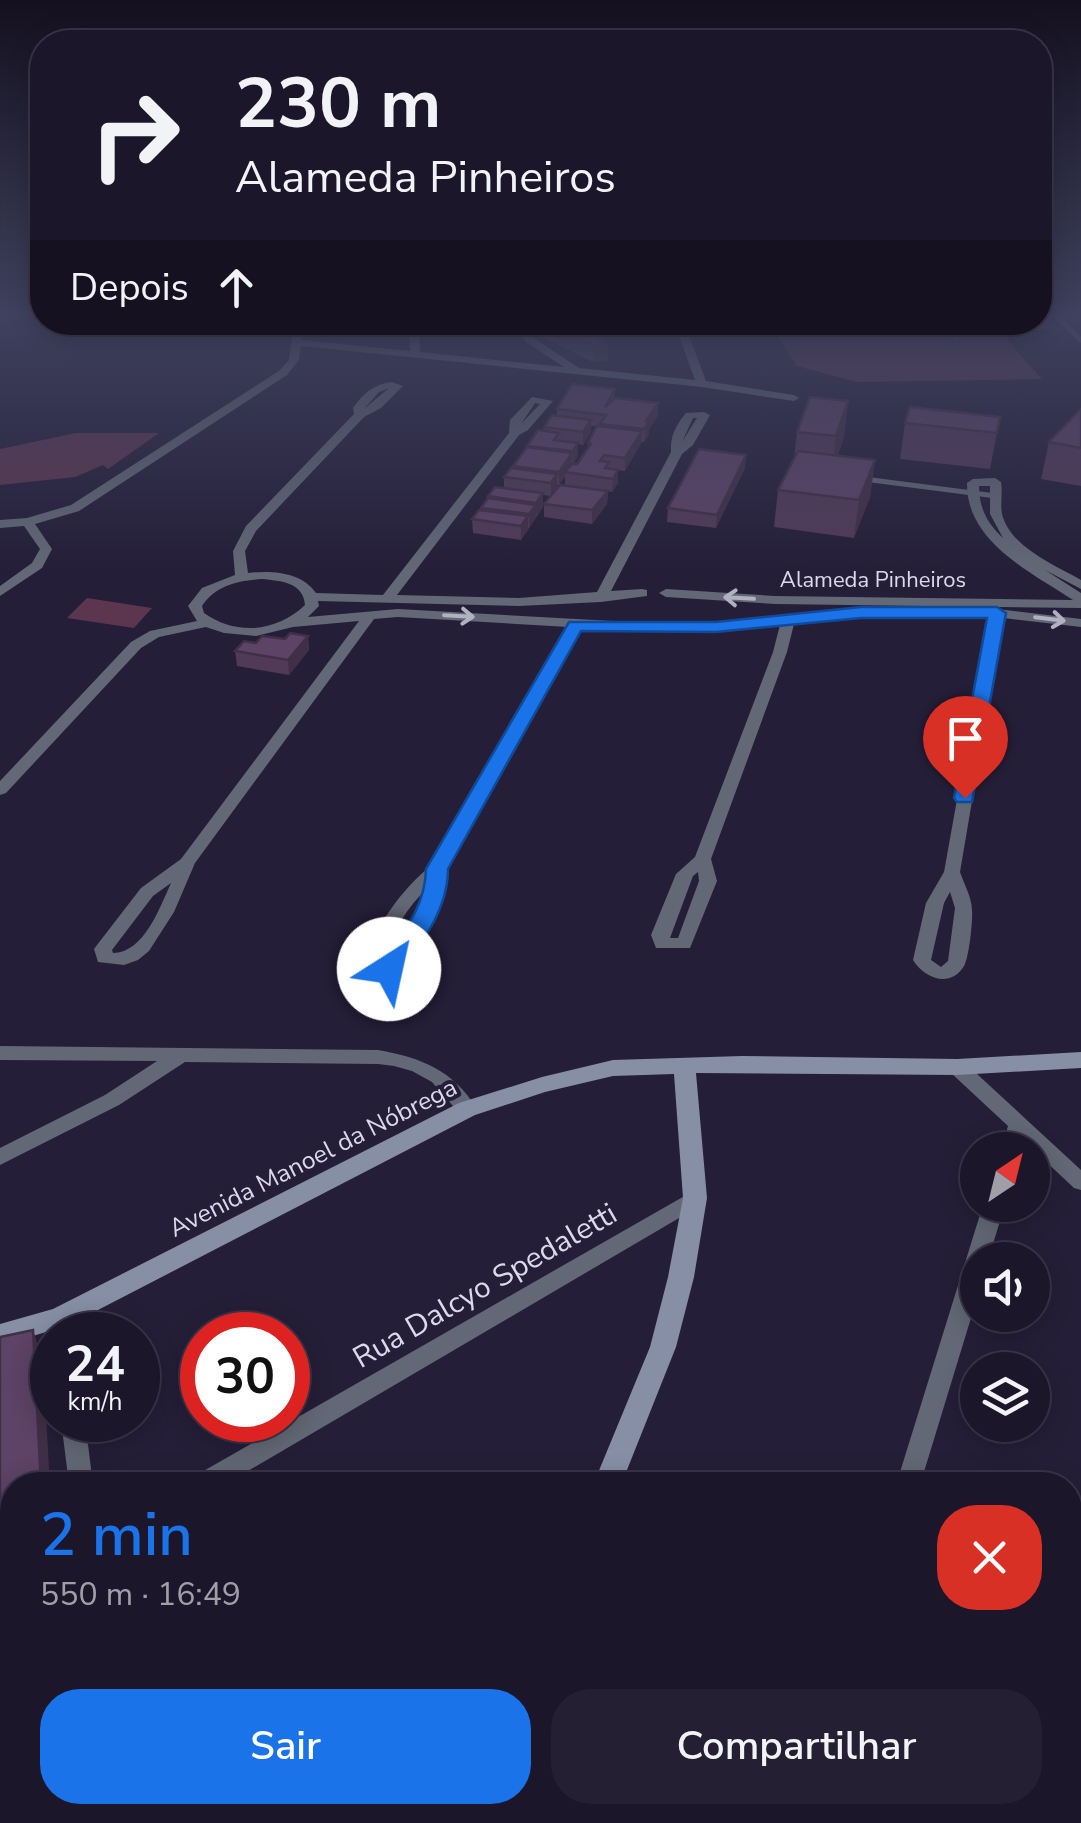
<!DOCTYPE html>
<html lang="pt">
<meta charset="utf-8">
<style>
:root{--surface:#1b162a;--page:#241f32;--text:#f1f3f6;--muted:#a09fa8;--line:#393547;--accent:#1a73e8}
body{margin:0;font-family:"Nunito Sans",sans-serif;background:var(--page);color:var(--text);height:100vh;display:flex;flex-direction:column;font-size:38px;white-space:nowrap}
*{box-sizing:border-box;margin:0}
p{font-size:32px;color:var(--muted)}
.icon{flex:none;width:55px;height:55px;fill:none;stroke:currentColor;stroke-width:2;stroke-linecap:round;stroke-linejoin:round}
.map{position:relative;flex:1;overflow:hidden}
.sheet{position:absolute;left:0px;top:1472px;width:1082px;height:352px;display:flex;flex-direction:column;background:var(--surface);border-radius:40px 40px 0 0;box-shadow:0 5px 25px #0003,0 0 0 2px var(--line)}
.sheet>*{flex:none}
.banner{position:absolute;left:30px;top:30px;width:1022px;height:305px;border-radius:40px;box-shadow:0 5px 25px #0003,0 0 0 2px var(--line);background:#1b162a;color:var(--text);overflow:hidden}
.needle{width:65px;rotate:35deg}
.tools{position:absolute;left:960px;top:1132px;display:grid;gap:20px}
.tools a{display:grid;place-items:center;width:90px;height:90px;border-radius:50%;background:var(--surface);box-shadow:0 5px 25px #0003,0 0 0 2px var(--line);font-size:50px}
.speed{position:absolute;left:30px;top:1312px;display:flex;gap:20px;font-size:50px;font-weight:700;text-align:center}
.speed>*{display:grid;place-content:center;width:130px;height:130px;border-radius:50%;background:var(--surface);box-shadow:0 5px 25px #0003,0 0 0 2px var(--line);line-height:1}
.speed small{font-size:25px;font-weight:400}
.speed .limit{border:15px solid #d22;background:#fff;color:#111}
.pin{position:absolute;display:grid;place-items:center;width:85px;height:85px;color:#fff;margin:-102px -42px;border-radius:50% 50% 50% 0;rotate:-45deg;box-shadow:0 0 10px #0007}
.pin .icon{rotate:45deg}
.me{position:absolute;width:110px;margin:-55px;rotate:35deg;stroke-linejoin:round;filter:drop-shadow(0 0 8px #0008)}
.turn{display:flex;align-items:center;gap:35px;height:210px;padding:0 40px;font-size:45px}
.turn .icon{width:130px;height:130px;stroke-width:2.5}
.turn b{display:block;font-size:70px;line-height:85px}
.then{display:flex;align-items:center;height:95px;padding:0 40px;background:#0003;gap:20px;font-size:38px}
.round{display:grid;place-items:center;flex:none;width:105px;height:105px;border-radius:40px;background:var(--page)}
.headline{display:flex;align-items:center;justify-content:space-between;height:170px;padding:0 40px}
h1{font-size:60px;font-weight:600;line-height:75px;color:var(--accent)}
.cta{display:flex;gap:20px;margin-top:auto;padding:20px 40px}
.cta a{flex:1;height:115px;border-radius:40px;background:var(--accent);color:#fff;font-size:40px;font-weight:600;line-height:115px;text-align:center}
.cta a+a{background:var(--page);color:var(--text)}
.map>svg:first-child{display:block}
</style>
<div class="map">
<svg width="1081" height="1823" viewBox="0 0 1081 1823">
<rect width="100%" height="100%" fill="#241e38"/>
<g fill="#5b364e">
<polygon points="1040,317 1051,317 1059,329 1000,332 1042,379 857,382 797,366 769,323 1040,322"/>
<polygon points="76,433 159,433 108,469 103,465 75,477 0,485 0,449"/>
<polygon points="87,598 152,608 134,628 67,618"/>
</g>
<g fill="none" stroke-linecap="round" stroke-linejoin="round">
<g stroke="#626875" stroke-width="5">
<polyline points="1057,317 1081,340"/>
<polyline points="947,322 957,338"/>
<polyline points="864,479 996,496"/>
</g>
<g fill="#626875" fill-rule="evenodd">
<polygon points="294,322 304,322 302,340 410,351 409,322 419,322 420,352 564,367 526,342 512,322 522,322 534,338 579,368 695,380 674,322 684,322 706,381 794,395 799,398 794,401 702,387 301,346 299,360 287,375 79,511 35,524 52,549 42,568 0,596 0,586 32,563 40,549 24,526 0,528 0,520 27,518 71,505 279,371 289,360"/>
<path d="M 392,382 L 403,386 L 381,408 L 364,417 L 256,531 L 245,551 L 248,573 C 272,570 302,572 316,593 L 383,595 L 509,433 L 510,420 L 532,397 L 553,401 L 528,430 L 519,435 L 397,595 L 519,598 L 597,592 L 671,452 C 670,436 676,425 686,413 L 704,412 L 710,415 L 693,445 L 682,454 L 611,591 L 642,589 L 647,590 L 647,596 L 601,602 L 519,606 L 318,601 L 319,606 L 308,617 L 398,609 L 649,623 L 656,627 L 649,631 L 581,627 L 445,869 L 445,893 L 408,961 L 395,973 L 383,973 L 364,959 C 379,922 400,892 430,866 L 568,627 L 398,617 L 374,619 L 195,863 L 174,912 L 149,951 L 138,960 L 124,965 L 98,962 L 94,949 L 97,945 L 141,888 L 181,859 L 359,621 L 293,627 L 256,636 L 224,633 L 206,627 L 159,637 L 141,648 L 6,793 L 0,795 L 0,781 L 131,642 L 150,631 L 197,621 L 188,606 L 202,588 L 235,575 L 233,551 L 246,526 L 354,414 L 353,408 C 363,394 373,384 392,382 ZM 389,388 L 364,409 L 379,392 ZM 535,403 L 540,404 L 521,424 ZM 693,418 L 697,418 L 682,442 ZM 262,579 C 281,581 303,582 305,605 C 277,632 236,636 204,613 L 202,606 C 216,585 238,581 262,579 ZM 171,883 C 160,907 144,953 113,953 L 112,950 L 153,896 ZM 428,887 L 427,893 L 388,960 L 383,957 C 393,930 408,907 428,887 Z"/>
<path d="M 995,478 L 1001,482 C 1003,493 1000,504 1002,514 C 1010,547 1055,565 1081,580 L 1081,589 L 1045,570 L 1081,593 L 1081,608 L 775,604 L 666,597 L 659,593 L 666,589 L 775,596 L 1073,600 C 1030,572 966,541 967,483 L 973,479 ZM 979,486 L 990,486 L 990,514 L 1003,538 C 987,523 979,508 979,486 Z"/>
<path d="M 878,608 L 885,612 L 883,615 L 794,624 L 787,652 L 711,859 L 717,881 L 690,948 L 656,948 L 651,935 L 676,874 L 695,857 L 773,652 L 780,625 C 753,628 689,640 667,626 L 674,622 L 716,623 ZM 698,872 L 699,881 L 678,938 L 670,938 L 693,876 Z"/>
<path d="M 989,608 L 1081,619 L 1081,627 L 1003,618 L 960,872 C 964,884 972,898 972,910 C 973,920 969,958 964,966 C 950,989 924,978 913,960 L 926,903 L 944,872 L 990,616 L 982,612 ZM 950,892 L 955,908 L 948,961 L 941,967 L 931,960 L 944,903 Z"/>
<path d="M 0,1046 L 378,1050 C 422,1058 453,1070 477,1109 L 474,1114 L 460,1114 L 432,1082 L 412,1071 L 394,1066 L 378,1064 L 185,1062 L 119,1105 L 0,1165 L 0,1148 L 105,1095 L 157,1061 L 0,1060 Z"/>
<polygon points="957,1060 964,1062 1081,1170 1081,1190 1074,1188 1024,1141 1021,1150 1001,1150 1008,1126 950,1072 947,1067 950,1062"/>
<polygon points="695,1190 703,1192 706,1198 703,1204 224,1485 190,1485 193,1477"/>
<polygon points="983,1205 1005,1205 988,1260 978,1260 978,1295 920,1485 896,1485"/>
<polygon points="61,1420 85,1420 93,1485 69,1485"/>
<polygon points="146,1812 177,1812 182,1823 150,1823"/>
<polygon points="793,1812 822,1812 820,1823 790,1823"/>
</g>
<g fill="#868fa5" fill-rule="evenodd">
<polygon points="1081,1052 1081,1068 957,1075 696,1073 707,1198 694,1277 676,1347 621,1485 593,1485 650,1347 668,1277 683,1198 674,1074 613,1076 545,1092 475,1115 69,1325 0,1346 0,1324 53,1309 459,1103 542,1077 613,1060 742,1056 957,1059"/>
<polygon points="436,1812 469,1812 465,1823 431,1823"/>
</g>
</g>
<g fill="#503a58" fill-rule="evenodd">
<polygon points="532,322 585,322 604,337 603,341 608,344 608,361 593,362 545,338 532,325"/>
<path d="M 615,389 L 614,398 L 658,403 L 658,415 L 649,429 L 649,434 L 644,442 L 641,442 L 625,471 L 618,470 L 618,483 L 612,492 L 608,491 L 607,504 L 592,524 L 544,517 L 544,504 L 550,496 L 543,495 L 543,507 L 521,540 L 473,533 L 472,519 L 481,510 L 488,499 L 488,496 L 504,488 L 504,477 L 513,469 L 513,466 L 527,446 L 557,416 L 557,409 ZM 591,426 L 597,426 L 588,443 L 588,448 L 577,464 L 573,464 L 578,456 L 578,444 L 583,445 L 591,432 ZM 565,476 L 565,485 L 557,487 L 557,485 L 559,485 Z"/>
<polygon points="848,401 844,436 838,455 875,460 870,497 854,538 774,527 778,490 794,459 797,432"/>
<polygon points="1081,409 1081,486 1041,479 1049,442"/>
<polygon points="1000,417 990,469 900,459 905,423"/>
<polygon points="745,468 716,528 667,522 668,508"/>
<polygon points="308,636 309,650 289,675 237,666 235,651 256,643"/>
</g>
<g fill="#412f47">
<polygon points="602,332 603,344 608,344 608,361 593,362 593,345 597,334"/>
<polygon points="848,401 844,436 832,472 836,436"/>
<polygon points="658,403 658,415 649,429 649,434 644,442 646,421"/>
<polygon points="591,420 591,432 583,445 583,432"/>
<polygon points="642,431 641,444 625,471 625,458"/>
<polygon points="578,443 578,456 573,464 573,451"/>
<polygon points="572,453 572,466 565,472 565,476 559,485 559,472"/>
<polygon points="746,455 745,468 716,528 717,515"/>
<polygon points="875,460 870,497 854,538 859,500"/>
<polygon points="618,470 618,483 612,492 613,479"/>
<polygon points="557,474 557,487 551,496 551,483"/>
<polygon points="608,491 607,504 592,524 592,510"/>
<polygon points="543,493 543,507 536,516 536,503"/>
<polygon points="536,505 536,518 529,528 529,514"/>
<polygon points="528,516 528,530 521,540 521,526"/>
<polygon points="308,636 309,650 289,675 288,660"/>
<polygon points="33,1330 43,1362 50,1485 41,1485"/>
</g>
<g fill="#5d4366" stroke="#412f47" stroke-width="2.5">
<polygon points="548,322 585,322 602,332 597,334 604,337 597,339 608,344 593,345"/>
<polygon points="572,384 615,389 605,407 615,398 658,403 646,421 649,422 644,429 600,424 606,415 557,409"/>
<polygon points="810,397 848,401 836,436 797,432"/>
<polygon points="910,407 1000,417 997,433 905,423"/>
<polygon points="1081,409 1081,448 1049,442"/>
<polygon points="552,415 591,420 583,432 544,427"/>
<polygon points="597,426 642,431 625,458 604,455 600,461 609,462 605,468 618,470 613,479 565,472 572,464 577,464 591,444 588,443"/>
<polygon points="538,430 559,433 554,440 578,443 573,451 527,446"/>
<polygon points="527,447 572,453 559,472 513,466"/>
<polygon points="699,449 746,455 717,515 668,508"/>
<polygon points="798,451 875,460 859,500 778,490"/>
<polygon points="511,468 557,474 551,483 504,477"/>
<polygon points="560,485 608,491 592,510 544,504"/>
<polygon points="495,487 543,493 536,503 488,496"/>
<polygon points="488,498 536,505 529,514 481,508"/>
<polygon points="479,510 528,516 521,526 472,519"/>
<polygon points="290,633 308,636 288,660 235,651 244,641 256,643 262,636 285,639"/>
<polygon points="33,1330 41,1485 12,1485 12,1812 115,1812 120,1823 0,1823 0,1337"/>
</g>
<defs><path id="oneway-shaft" d="M-6 0H5M1.5-3L5.5 0L1.5 3" fill="none" stroke-width="1.6" stroke-linecap="round" stroke-linejoin="round" transform="scale(2.5)"/></defs>
<g stroke="#b1b1c2">
<use href="#oneway-shaft" transform="translate(739 598) rotate(-177)"/>
<use href="#oneway-shaft" transform="translate(459 616) rotate(3)"/>
<use href="#oneway-shaft" transform="translate(1050 619) rotate(7)"/>
</g>
<linearGradient id="sky" x2="0" y2="1"><stop stop-color="#14101f"/><stop offset="0.55" stop-color="#3f415e"/><stop offset="1" stop-color="#3f415e" stop-opacity="0"/></linearGradient>
<rect width="1081" height="572" fill="url(#sky)"/>
<path fill="#1a73e8" stroke="#114b97" stroke-width="2.5" d="M 861,607 L 997,607 L 1006,613 L 972,802 L 957,802 L 954,798 L 987,618 L 861,618 L 716,632 L 581,631 L 448,869 C 448,909 422,944 397,974 L 380,974 L 377,969 C 399,935 425,912 426,869 L 569,622 L 716,622 Z"/>
<g text-anchor="middle" dominant-baseline="central" stroke-width="8" stroke-linejoin="round" paint-order="stroke">
<g font-size="22" fill="#dbd9eb" stroke="#241e38">
<text x="873" y="580">Alameda Pinheiros</text>
</g>
<g font-size="25" fill="#dbd9eb" stroke="#241e38">
<text transform="translate(313 1158) rotate(-27)">Avenida Manoel da Nóbrega</text>
</g>
<g font-size="30" fill="#dbd9eb" stroke="#241e38">
<text transform="translate(485 1286) rotate(-30)">Rua Dalcyo Spedaletti</text>
</g>
</g>
</svg>
<div class="tools">
<a><svg class="needle" viewBox="-14 -14 28 28"><path d="M0-13l5 13h-10z" fill="#e53935"/><path d="M0 13l5-13h-10z" fill="#a09fa8"/></svg></a>
<a><svg class="icon" aria-label="sound" viewBox="0 0 24 24"><path d="M4 9h4l5-4v14l-5-4H4zM17 9q2 3 0 6"/></svg></a>
<a><svg class="icon" aria-label="layers" viewBox="0 0 24 24"><path d="M12 4l9 5-9 5-9-5zM3 14l9 5 9-5"/></svg></a>
</div>
<div class="speed"><div>24<small>km/h</small></div><div class="limit">30</div></div>
<div class="pin" style="left:965px;top:798px;background:#d93025"><svg class="icon" aria-label="arrive" viewBox="0 0 24 24"><path d="M6 21V4h12l-3 4 3 4H6"/></svg></div>
<svg class="me" style="left:389px;top:969px" viewBox="-20 -20 40 40"><circle r="19" fill="#fff"/><path d="M0-13L10 11 0 6-10 11z" fill="#1a73e8"/></svg>
<div class="banner">
<div class="turn"><svg class="icon" aria-label="right" viewBox="0 0 24 24"><path d="M7 20v-9h11M14 6l5 5-5 5"/></svg><div><b>230 m</b>Alameda Pinheiros</div></div>
<div class="then">Depois<svg class="icon" aria-label="ahead" viewBox="0 0 24 24"><path d="M12 20V5M6 11l6-6 6 6"/></svg></div>
</div>
<section class="sheet">
<div class="headline"><div><h1>2 min</h1><p>550 m · 16:49</p></div><a class="round" style="background:#d93025;color:#fff"><svg class="icon" aria-label="close" viewBox="0 0 24 24"><path d="M6 6l12 12M18 6L6 18"/></svg></a></div>
<div class="cta"><a>Sair</a><a>Compartilhar</a></div>
</section>
</div>
